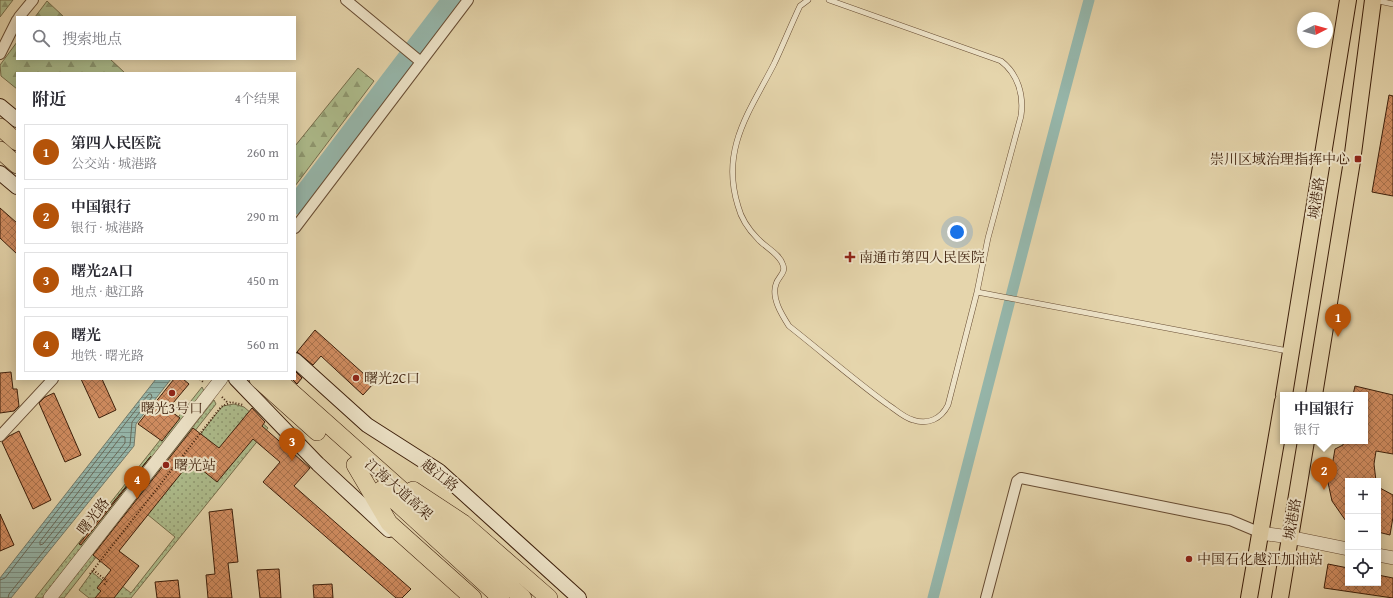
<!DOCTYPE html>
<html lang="zh">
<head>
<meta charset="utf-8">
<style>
	:root { --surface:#fff; --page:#f7f7f7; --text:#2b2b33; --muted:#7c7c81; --line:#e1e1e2; --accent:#b45309 }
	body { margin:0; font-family:"Gentium Book Plus","Noto Serif SC",serif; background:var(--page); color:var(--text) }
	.controls { position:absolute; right:12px; bottom:12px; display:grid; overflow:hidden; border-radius:0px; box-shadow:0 2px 10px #0003 }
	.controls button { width:36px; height:36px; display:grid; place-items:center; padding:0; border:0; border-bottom:1px solid var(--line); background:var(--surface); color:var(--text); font:20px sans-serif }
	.compass { position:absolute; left:1297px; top:12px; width:36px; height:36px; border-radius:50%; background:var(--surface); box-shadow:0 2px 10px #0003; rotate:84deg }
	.you { position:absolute; left:957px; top:232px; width:14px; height:14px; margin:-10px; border:3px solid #fff; border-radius:50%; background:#1a73e8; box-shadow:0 0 0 6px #1a73e833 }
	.badge { display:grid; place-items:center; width:26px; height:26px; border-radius:50%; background:var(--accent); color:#fff; font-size:13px; font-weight:700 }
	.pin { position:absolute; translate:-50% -33px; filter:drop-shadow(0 1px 2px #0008) }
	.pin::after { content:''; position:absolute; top:21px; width:14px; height:12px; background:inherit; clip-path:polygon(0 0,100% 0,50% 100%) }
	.popup { position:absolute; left:1280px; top:392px; width:88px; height:52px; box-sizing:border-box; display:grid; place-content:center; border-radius:0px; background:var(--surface); filter:drop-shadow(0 1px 3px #0005); font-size:13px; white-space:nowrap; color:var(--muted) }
	.popup b { font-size:15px; color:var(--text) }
	.popup::after { content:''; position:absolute; left:50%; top:100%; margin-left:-8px; border:8px solid transparent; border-top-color:var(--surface) }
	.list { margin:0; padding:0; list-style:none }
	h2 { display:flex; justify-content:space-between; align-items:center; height:52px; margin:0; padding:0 16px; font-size:17px }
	h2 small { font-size:13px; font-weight:400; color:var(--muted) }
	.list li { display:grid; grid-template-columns:26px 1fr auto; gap:12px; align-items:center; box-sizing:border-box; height:56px; margin:0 8px 8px; padding:0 8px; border:1px solid var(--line); border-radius:0px }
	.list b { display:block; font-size:15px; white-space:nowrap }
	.list p { margin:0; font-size:13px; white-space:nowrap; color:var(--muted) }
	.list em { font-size:13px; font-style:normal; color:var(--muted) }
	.icon { flex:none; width:22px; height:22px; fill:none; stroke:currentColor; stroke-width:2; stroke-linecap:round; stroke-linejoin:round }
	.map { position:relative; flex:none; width:1393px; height:598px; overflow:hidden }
	.search { position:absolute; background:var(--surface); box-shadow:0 2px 10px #0003; left:16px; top:16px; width:280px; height:44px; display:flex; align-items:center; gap:10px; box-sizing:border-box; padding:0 14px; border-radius:0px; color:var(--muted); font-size:15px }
	.panel { position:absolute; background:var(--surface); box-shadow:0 2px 10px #0003; left:16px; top:72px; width:280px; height:308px; border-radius:0px }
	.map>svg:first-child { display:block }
</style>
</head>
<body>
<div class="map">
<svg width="1393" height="598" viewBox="0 0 1393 598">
	<defs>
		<pattern id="grass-dots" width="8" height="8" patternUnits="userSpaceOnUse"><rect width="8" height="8" fill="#aebe8e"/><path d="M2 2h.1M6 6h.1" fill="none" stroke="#8f9a72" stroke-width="1.8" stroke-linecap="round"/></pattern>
		<pattern id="forest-firs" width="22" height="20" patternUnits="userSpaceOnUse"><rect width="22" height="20" fill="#aebe8e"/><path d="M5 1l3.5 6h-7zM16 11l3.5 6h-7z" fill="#8f9a72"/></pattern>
		<pattern id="water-rules" width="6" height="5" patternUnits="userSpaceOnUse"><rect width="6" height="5" fill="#96b8ad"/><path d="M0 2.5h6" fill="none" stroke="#7c958b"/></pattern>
		<pattern id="building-cross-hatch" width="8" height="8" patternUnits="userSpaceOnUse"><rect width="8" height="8" fill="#d18d61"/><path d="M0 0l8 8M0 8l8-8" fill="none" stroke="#ab734e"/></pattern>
	</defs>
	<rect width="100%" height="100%" fill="#e5d5ac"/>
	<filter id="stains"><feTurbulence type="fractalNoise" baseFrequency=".005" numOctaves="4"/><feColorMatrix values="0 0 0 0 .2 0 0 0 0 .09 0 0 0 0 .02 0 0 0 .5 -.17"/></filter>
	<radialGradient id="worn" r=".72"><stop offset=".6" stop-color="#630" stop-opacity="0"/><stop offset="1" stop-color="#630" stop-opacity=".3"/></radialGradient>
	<path fill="url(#grass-dots)" stroke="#766e4c" d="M202,387L204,391L42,598H35Z
		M214,400L216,404L64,598H57Z
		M234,404L244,407L268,428L131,598H89L79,590L92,572L108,585L113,579L131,593L175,537L142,510L216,414L223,406Z"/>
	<path fill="url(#forest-firs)" stroke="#766e4c" d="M0,0H13L0,17Z
		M47,1L64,17H35Z
		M17,42V59H110L125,73H17V89L1,76L0,65Z
		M358,68L374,81L295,186V146Z"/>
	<path fill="url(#water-rules)" stroke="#727b6c" d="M156,379H171L136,424L134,446L11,598H0V578Z"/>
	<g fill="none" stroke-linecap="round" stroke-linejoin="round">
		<path stroke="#6a6c5c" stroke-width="1" d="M122,436L125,437V443L43,544L40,545V542Z
			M0,580L5,578L142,402L149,394H151L152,397L132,422L130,445L9,594L8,598"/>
		<path stroke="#96b8ad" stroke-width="11" d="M933,598C985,399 1035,199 1089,0"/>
		<path stroke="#96b8ad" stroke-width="19" d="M295,205L451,0"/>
	</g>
	<path fill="url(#building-cross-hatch)" stroke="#3d1f0b" d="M1389,95L1393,96V196L1372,192Z
		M0,208L17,223V254L0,238Z
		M315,330L374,383L363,395L321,356L313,365L297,352Z
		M295,371L302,378L297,384L292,379H295Z
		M11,372L13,389H17L19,406L14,411L0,413V373Z
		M81,379H102L116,410L99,418Z
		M174,379H183L189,384L168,409L180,418L162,441L138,424Z
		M1355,386L1393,395V454L1376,451L1374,464L1376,481H1348V524L1332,501L1327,478H1330L1335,449L1343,445L1344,441H1365V395H1353Z
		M54,393L81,455L65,462L39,403L45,397Z
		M252,408L265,422L262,426L310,468L294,486L411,589L402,598H396L263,482L280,462L253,439L217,482L191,461L119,551L139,566L114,598H95L101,591L97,588L111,570L93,555L193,428L219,448Z
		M19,431L51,500L33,509L2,442L9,436Z
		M151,456L81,545L79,544Z
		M1378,487L1393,495V517L1390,535L1378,532Z
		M232,509L238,562L228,563L232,598H208L206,575L215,574L209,512Z
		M0,514L14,545L0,551Z
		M1328,564L1348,568V583H1378V575L1393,578V598L1324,588Z
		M279,569L281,598H260L257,570Z
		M178,580L180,598H157L155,582Z
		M332,584L333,598H314L313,585Z"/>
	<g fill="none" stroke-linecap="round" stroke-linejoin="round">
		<g stroke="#674c33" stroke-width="6">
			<path id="service" d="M808,0L800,6C791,25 783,45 774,64C750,111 720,149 738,206C741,218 749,230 758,239C765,247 780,254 783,265C786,273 778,277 776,284C771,298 782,315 789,326C822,352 854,380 887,404C895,409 904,418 913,420C928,425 941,419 948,405L977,292L988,238L1021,116C1024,95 1018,74 1001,61L829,0
				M1374,0L1393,4
				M977,292L1288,351"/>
		</g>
		<g stroke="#674c33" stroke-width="12">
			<path id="minor" d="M346,0L421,62
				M19,17L33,0
				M0,54L17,20
				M295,228L468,0
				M0,436L53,379
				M986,598L1017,481L1021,478L1230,520L1261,533"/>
		</g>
		<g stroke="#674c33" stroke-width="14">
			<path id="tertiary" d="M1261,533L1289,537L1348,549
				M1378,555L1393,558
				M50,598L221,379"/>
		</g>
		<g stroke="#3d1f0b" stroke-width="16">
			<path id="secondary" d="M0,106L17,120
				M0,173L17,187
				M295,360L367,425L439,471L579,598
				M236,379L318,464L389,530"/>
		</g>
		<g stroke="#3d1f0b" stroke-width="18">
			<path id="primary" d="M1284,395L1348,0
				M1314,395L1352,161L1373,0
				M1249,598L1283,401
				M1280,598L1306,441"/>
		</g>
		<g stroke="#3d1f0b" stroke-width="18">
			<path id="trunk" d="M0,127L17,142
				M0,150L17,165
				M258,379L317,432
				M277,379L523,598
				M355,465L389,523L473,598
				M382,489L501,598
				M413,490L463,523L549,598"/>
		</g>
		<path stroke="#3d1f0b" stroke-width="2" stroke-dasharray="1 2" stroke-linecap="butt" d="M200,379L204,383
			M222,397L228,403
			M93,570L107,581L104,585
			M90,574L221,407L231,402L243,405"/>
		<use href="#service" stroke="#eee4c9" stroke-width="5"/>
		<use href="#minor" stroke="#eee4c9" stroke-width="10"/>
		<use href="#tertiary" stroke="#eee4c9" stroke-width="13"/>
		<use href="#secondary" stroke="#eee4c9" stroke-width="14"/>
		<use href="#primary" stroke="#e5d5ac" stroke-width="16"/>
		<use href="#trunk" stroke="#e5d5ac" stroke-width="17"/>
	</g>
	<g fill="#8f2418" stroke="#eee4c9" stroke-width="1.5">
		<rect x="1354" y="155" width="8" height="8" rx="2"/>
		<path d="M848 251h4v4h4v4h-4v4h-4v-4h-4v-4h4z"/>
		<circle cx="356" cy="378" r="4"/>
		<circle cx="172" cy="393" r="4"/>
		<circle cx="166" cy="465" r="4"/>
		<circle cx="1189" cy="559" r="4"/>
	</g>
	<g text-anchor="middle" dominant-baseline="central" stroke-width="4" stroke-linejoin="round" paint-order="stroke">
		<g font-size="14" fill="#3d1f0b" stroke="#eee4c9" text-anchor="start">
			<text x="1350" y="159" text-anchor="end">崇川区域治理指挥中心</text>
			<text x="859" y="257">南通市第四人民医院</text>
			<text x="364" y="378">曙光2C口</text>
			<text x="172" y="408" text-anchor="middle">曙光3号口</text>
			<text x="174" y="465">曙光站</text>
			<text x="1197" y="559">中国石化越江加油站</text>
		</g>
		<g font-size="14" fill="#3d1f0b" stroke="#eee4c9">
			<text transform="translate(1316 198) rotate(-81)">城港路</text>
			<text transform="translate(440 475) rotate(38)">越江路</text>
			<text transform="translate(399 489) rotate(41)">江海大道高架</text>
			<text transform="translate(93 516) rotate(-52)">曙光路</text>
			<text transform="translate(1292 519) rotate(-80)">城港路</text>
		</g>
	</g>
	<rect width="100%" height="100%" filter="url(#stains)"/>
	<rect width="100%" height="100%" fill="url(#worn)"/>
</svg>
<div class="controls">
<button>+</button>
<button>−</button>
<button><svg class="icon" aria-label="locate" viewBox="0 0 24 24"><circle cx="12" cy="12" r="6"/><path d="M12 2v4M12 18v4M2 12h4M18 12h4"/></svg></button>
</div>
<svg class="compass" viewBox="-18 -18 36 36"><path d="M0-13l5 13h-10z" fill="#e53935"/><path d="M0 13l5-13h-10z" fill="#7c7c81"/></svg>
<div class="you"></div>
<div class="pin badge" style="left:1338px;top:337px">1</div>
<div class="pin badge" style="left:1324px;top:490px">2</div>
<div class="popup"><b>中国银行</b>银行</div>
<div class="pin badge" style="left:292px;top:461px">3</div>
<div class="pin badge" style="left:137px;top:499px">4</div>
<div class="search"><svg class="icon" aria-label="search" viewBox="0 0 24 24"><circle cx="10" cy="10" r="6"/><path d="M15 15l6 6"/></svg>搜索地点</div>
<section class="panel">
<h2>附近<small>4个结果</small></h2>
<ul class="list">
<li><span class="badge">1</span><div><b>第四人民医院</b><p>公交站 · 城港路</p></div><em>260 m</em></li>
<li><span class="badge">2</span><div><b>中国银行</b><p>银行 · 城港路</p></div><em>290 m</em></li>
<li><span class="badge">3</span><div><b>曙光2A口</b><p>地点 · 越江路</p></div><em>450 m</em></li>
<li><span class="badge">4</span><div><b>曙光</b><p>地铁 · 曙光路</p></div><em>560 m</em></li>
</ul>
</section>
</div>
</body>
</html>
